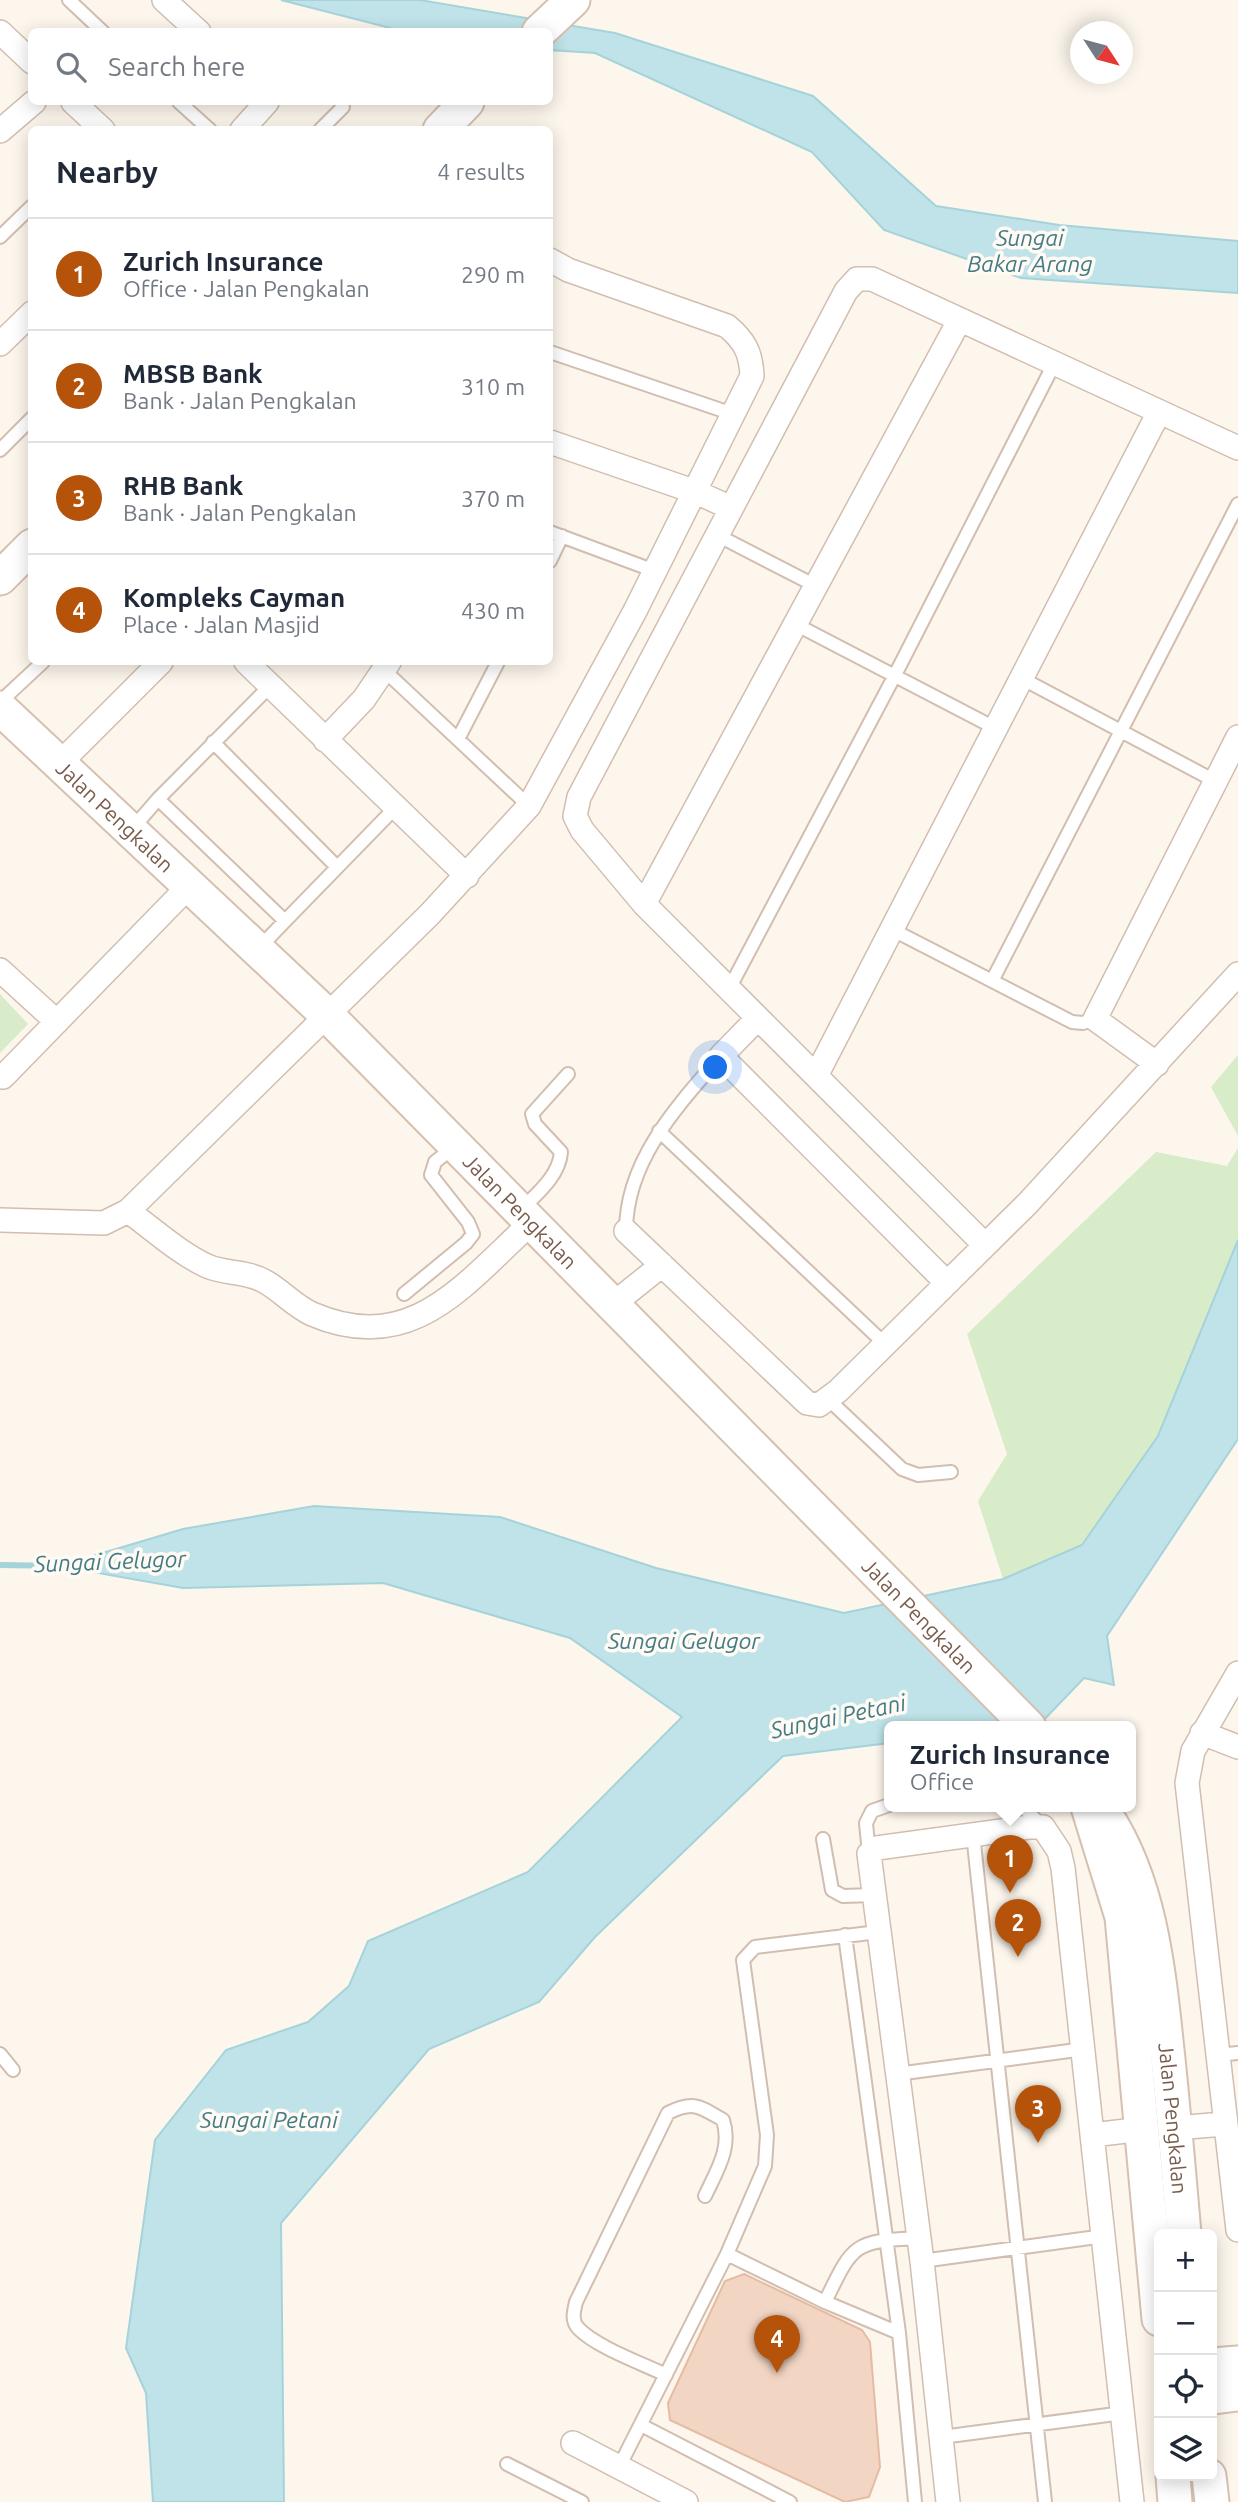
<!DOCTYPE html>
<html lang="en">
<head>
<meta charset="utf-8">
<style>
	:root { --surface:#fff; --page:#f2f2f3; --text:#1f2937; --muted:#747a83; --line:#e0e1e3; --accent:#b45309 }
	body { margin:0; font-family:Ubuntu,sans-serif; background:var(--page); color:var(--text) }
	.controls { position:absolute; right:21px; bottom:21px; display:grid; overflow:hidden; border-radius:10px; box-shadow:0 4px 18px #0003 }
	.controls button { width:63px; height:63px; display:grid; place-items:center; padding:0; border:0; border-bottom:2px solid var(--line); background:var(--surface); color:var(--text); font:35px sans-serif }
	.compass { position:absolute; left:1070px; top:21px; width:63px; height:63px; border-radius:50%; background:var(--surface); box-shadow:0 4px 18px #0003; rotate:126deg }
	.you { position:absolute; left:716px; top:1068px; width:24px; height:24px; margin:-18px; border:5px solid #fff; border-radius:50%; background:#1a73e8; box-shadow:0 0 0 10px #1a73e833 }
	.badge { display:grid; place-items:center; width:46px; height:46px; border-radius:50%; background:var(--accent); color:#fff; font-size:23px; font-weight:700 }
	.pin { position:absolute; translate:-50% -58px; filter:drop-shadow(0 2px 4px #0008) }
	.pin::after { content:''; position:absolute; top:37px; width:24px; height:21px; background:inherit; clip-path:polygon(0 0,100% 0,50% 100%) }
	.popup { position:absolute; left:884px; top:1721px; width:252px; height:91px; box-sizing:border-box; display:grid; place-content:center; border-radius:10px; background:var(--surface); filter:drop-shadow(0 2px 5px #0005); font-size:23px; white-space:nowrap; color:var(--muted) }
	.popup b { font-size:26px; color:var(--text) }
	.popup::after { content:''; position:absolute; left:50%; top:100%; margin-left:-14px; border:14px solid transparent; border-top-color:var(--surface) }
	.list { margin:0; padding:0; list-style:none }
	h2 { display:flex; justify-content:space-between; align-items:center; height:91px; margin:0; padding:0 28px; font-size:30px }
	h2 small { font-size:23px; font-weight:400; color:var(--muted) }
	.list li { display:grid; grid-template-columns:46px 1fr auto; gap:21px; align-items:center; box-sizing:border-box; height:112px; padding:0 28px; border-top:2px solid var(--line) }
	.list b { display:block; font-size:26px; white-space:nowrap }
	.list p { margin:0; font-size:23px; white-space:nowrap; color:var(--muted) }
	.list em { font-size:23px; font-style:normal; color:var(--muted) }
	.icon { flex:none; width:38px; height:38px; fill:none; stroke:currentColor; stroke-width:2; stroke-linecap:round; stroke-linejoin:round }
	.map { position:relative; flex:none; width:1238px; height:2502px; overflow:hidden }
	.search { position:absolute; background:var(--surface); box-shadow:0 4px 18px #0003; left:28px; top:28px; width:525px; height:77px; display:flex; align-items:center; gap:18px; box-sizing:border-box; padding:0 24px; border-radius:10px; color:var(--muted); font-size:26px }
	.panel { position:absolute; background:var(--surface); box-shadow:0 4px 18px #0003; left:28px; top:126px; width:525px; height:539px; border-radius:10px }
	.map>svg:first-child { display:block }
</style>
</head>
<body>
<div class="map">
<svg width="1238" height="2502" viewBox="0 0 1238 2502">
	<rect width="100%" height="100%" fill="#fdf6ec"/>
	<path fill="#d8ecc9" d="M0,994L28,1024L0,1053Z
		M1238,1055V1136L1211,1087Z
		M1238,1148V1240L1158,1436L1082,1545L1003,1579L978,1501L1007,1454L967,1334L1156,1152L1227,1166Z"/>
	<path fill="#bfe3e8" stroke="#a5d3da" stroke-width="2" d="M281,0H420L615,33L813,96L936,206L1059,225L1238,241V293L1021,278L884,230L812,152L595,53L550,50V32L402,31Z
		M1238,1240V1439L1107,1636L1114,1685L1084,1678L1039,1725L889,1727V1743L783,1756L595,1937L539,2002L429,2049L281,2223L284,2502H153L146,2393L126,2348L155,2140L226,2050L308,2022L349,1986L368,1941L528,1872L682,1717L570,1638L383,1583L183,1588L59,1566L183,1529L314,1506L500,1517L656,1568L844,1613L1003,1579L1082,1545L1158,1436Z"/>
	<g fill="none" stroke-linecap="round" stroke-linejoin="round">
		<path stroke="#a5d3da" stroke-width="6" d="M0,1565L65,1566"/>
	</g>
	<path fill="#f3d5c3" stroke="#e6bba3" stroke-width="2" d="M744,2274L862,2330L870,2342L880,2467L869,2497L845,2502L670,2420L668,2403L725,2281Z"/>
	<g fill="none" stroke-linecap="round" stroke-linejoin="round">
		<g stroke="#d1beb0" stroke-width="16">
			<path id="service" d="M69,0L103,32
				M179,102L210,130
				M320,130L343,107
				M0,237L32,206
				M550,352L733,414
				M0,450L32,418
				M550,532L655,571
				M717,535L816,586
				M550,561L562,536
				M795,624L995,728
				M385,671L529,806
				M1021,678L1215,781
				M0,702L43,662
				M458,739L498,662
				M213,742L337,867
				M158,799L270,686
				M132,829L158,799L285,921L258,949
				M285,921L396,807
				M891,929L1072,1022L1083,1023L1095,1019
				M992,981L1238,504
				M729,989L895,675L1054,364
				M659,1131L885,1344
				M520,1211C536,1194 559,1177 561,1152L535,1124L532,1114L568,1074
				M626,1231C626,1161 677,1106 721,1056
				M404,1294L466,1243L473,1234L468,1222L431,1175L435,1162L455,1146
				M828,1399L902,1469L918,1475L951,1472
				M1023,1807L1042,1826
				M973,1834L1045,2502
				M823,1839L832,1890L843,1896L873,1895
				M869,1854L866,1823L872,1811L889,1805
				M845,1935L899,2333L915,2502
				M0,2054L13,2070
				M1217,2055L1238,2053
				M897,2074L1084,2049
				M727,2254L825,2302L899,2333
				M922,2261L1104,2236
				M825,2302C853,2244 853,2241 919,2238
				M666,2375C641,2363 596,2347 578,2328C571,2320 574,2311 576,2302L668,2113C694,2100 700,2107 723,2120C732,2148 717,2170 705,2196
				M641,2425L790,2502
				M942,2437L1123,2413
				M507,2464L582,2502
				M619,2467L727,2254L765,2166L767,2135L743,1960L755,1947L878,1932"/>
		</g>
		<g stroke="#d1beb0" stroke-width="26">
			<path id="minor" d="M164,0L199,32
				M0,32L32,62
				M73,102L103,130
				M242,130L267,102
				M0,131L34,102
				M0,344L32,313
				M550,442L696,492L731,508
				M246,662L467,876
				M325,740L364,699L389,662
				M60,763L161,662
				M644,904L959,321
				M0,970L56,1021
				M758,1018L721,1056L947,1283
				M1157,1064L1095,1019L1238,737
				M816,1076L1159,412
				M3,1077L190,885
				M128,1211C153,1229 179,1253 207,1266C225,1274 246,1271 264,1281C281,1290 294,1306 312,1314C412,1357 464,1284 531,1223
				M0,1220L104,1223L128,1211L430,914L529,806L635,611L752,376C751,353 745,341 727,326L568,270L550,260
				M626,1231L807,1403L819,1405L838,1391L1028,1203L1238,974
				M985,1245L644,904L582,830L575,816L579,797L846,291L857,279H872L1238,448
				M612,1305L662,1265
				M1238,1673L1193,1751L1187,1783L1238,2230
				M1202,1733L1238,1747
				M1175,2128L1224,2124
				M1092,2135L1143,2129
				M573,2443L686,2502
				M948,2502L922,2261L869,1854L877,1848L1029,1827H1043L1059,1851L1063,1868L1132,2502"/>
		</g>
		<g stroke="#d6c0b0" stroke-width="37">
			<g id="secondary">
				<path d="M539,32L573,0"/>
				<path d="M440,130L467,102"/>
				<path d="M0,578L32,546"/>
				<path id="s1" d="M0,708L327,1015L1029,1727"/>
				<path d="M1088,1807L1122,1917L1159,2319"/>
				<path id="s2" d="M1105,1814C1152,1885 1159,1976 1168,2059C1174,2117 1179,2176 1184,2234"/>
				<path d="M1212,2365L1238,2363"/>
				<path d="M1212,2397L1238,2394"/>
				<path d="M1173,2476L1175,2502"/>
				<path d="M1209,2476L1212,2502"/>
			</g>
		</g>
		<use href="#service" stroke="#fff" stroke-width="12"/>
		<use href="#minor" stroke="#fff" stroke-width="23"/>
		<use href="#secondary" stroke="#fff" stroke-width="33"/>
	</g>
	<g text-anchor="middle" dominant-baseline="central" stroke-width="7" stroke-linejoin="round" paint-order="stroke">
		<g font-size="21" fill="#7a5c4d" stroke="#fffaf3">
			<text stroke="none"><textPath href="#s1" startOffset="158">Jalan Pengkalan</textPath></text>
			<text stroke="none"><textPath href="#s1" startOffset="724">Jalan Pengkalan</textPath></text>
			<text stroke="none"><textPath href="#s1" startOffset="1292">Jalan Pengkalan</textPath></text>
			<text stroke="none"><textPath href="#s2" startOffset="315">Jalan Pengkalan</textPath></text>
		</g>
		<g font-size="23" font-style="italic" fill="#437c86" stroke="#fffaf3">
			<text x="1030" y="237">Sungai<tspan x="1030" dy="26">Bakar Arang</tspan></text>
			<text transform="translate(110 1561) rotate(-2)">Sungai Gelugor</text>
			<text x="684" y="1640">Sungai Gelugor</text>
			<text transform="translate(838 1716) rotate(-12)">Sungai Petani</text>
			<text x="269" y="2119">Sungai Petani</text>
		</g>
	</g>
</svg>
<div class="controls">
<button>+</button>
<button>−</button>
<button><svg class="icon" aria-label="locate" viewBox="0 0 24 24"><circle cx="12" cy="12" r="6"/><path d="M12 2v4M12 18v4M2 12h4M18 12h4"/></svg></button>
<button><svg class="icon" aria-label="layers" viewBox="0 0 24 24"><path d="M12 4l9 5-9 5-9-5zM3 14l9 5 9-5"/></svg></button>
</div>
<svg class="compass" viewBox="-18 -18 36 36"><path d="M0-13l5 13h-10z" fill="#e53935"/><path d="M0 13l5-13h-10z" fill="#747a83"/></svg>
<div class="you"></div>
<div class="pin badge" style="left:1010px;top:1893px">1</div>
<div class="popup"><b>Zurich Insurance</b>Office</div>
<div class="pin badge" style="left:1018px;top:1957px">2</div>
<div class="pin badge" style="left:1038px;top:2143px">3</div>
<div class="pin badge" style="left:777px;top:2373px">4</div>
<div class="search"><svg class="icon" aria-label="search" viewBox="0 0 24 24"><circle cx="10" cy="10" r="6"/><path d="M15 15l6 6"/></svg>Search here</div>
<section class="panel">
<h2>Nearby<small>4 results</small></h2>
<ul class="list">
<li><span class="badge">1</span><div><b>Zurich Insurance</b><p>Office · Jalan Pengkalan</p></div><em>290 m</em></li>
<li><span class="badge">2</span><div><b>MBSB Bank</b><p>Bank · Jalan Pengkalan</p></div><em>310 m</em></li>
<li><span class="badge">3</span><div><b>RHB Bank</b><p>Bank · Jalan Pengkalan</p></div><em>370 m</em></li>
<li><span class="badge">4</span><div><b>Kompleks Cayman</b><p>Place · Jalan Masjid</p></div><em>430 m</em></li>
</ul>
</section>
</div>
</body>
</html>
